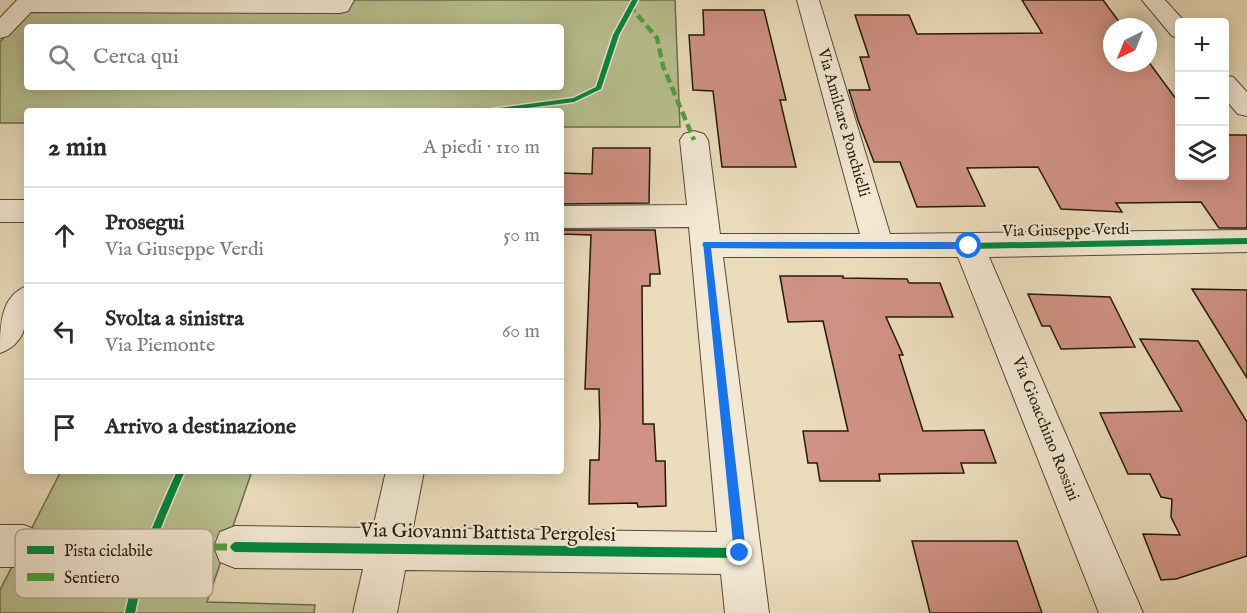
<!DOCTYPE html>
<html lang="it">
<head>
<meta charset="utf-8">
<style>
	:root { --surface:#fff; --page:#f7f7f7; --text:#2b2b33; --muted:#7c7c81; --line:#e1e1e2 }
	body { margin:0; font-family:"IM FELL English",serif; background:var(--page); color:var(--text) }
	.controls { position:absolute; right:18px; top:18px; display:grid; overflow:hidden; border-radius:6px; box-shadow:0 3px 15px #0003 }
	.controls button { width:54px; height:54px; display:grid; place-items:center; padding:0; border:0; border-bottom:2px solid var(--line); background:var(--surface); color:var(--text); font:30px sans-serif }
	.compass { position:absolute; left:1103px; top:18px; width:54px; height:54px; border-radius:50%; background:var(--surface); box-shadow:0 3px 15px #0003; rotate:223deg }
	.stop { position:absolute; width:18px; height:18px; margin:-14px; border:4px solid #1a73e8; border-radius:50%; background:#fff }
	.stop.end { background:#1a73e8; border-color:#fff; box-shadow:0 2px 6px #0008 }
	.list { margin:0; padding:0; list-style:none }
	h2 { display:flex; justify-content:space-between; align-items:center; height:78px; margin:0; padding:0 24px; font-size:26px }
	h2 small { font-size:20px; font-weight:400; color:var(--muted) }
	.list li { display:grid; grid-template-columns:39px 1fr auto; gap:18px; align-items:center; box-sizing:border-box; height:96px; padding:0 24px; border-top:2px solid var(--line) }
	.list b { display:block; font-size:22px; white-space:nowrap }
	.list p { margin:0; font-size:20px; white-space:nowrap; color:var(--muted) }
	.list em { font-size:20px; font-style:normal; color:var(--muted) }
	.icon { flex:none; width:33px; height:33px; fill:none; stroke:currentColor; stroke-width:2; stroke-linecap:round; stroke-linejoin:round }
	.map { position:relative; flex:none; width:1247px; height:613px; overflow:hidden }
	.search { position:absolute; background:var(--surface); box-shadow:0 3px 15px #0003; left:24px; top:24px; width:540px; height:66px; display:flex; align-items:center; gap:15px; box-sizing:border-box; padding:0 21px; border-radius:6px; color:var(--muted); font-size:22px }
	.panel { position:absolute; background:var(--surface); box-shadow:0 3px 15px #0003; left:24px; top:108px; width:540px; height:366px; border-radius:6px }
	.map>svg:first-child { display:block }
</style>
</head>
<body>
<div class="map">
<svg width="1247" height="613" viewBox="0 0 1247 613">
	<rect width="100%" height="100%" fill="#ebdcbb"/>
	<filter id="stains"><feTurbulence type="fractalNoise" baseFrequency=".00333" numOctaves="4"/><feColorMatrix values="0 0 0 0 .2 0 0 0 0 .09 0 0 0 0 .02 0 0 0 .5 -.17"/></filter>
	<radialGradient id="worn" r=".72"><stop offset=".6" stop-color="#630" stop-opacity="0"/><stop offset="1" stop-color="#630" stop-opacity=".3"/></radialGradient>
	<path fill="#b8c08f" stroke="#6e6d4e" stroke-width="1.5" fill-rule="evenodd" d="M353,0H675L680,127H561V111H27V123H0V42L30,8ZM27,27H561V87H27Z
		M61,471H252L207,602L315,605L314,613H0V590Z"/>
	<path fill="#d09284" stroke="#241a0c" stroke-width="1.5" d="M1022,0H1103L1123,27H1112V63H1148V61L1179,103V176H1224V135H1247V228H1219L1201,202L1116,203L1122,212L1061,209L1038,167L967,168L985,206L917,207L900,162H874L858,120L849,90H870L860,57H869L855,15H909L917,34L1042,33Z
		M703,10H764L786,100H780L796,167H722L713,91L693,90L689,35H704Z
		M593,148H650L649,203L561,204V173L592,174Z
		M561,230H655L660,274H650V286H642L643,424H654L656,461H665L666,506L638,507L637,503L589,504L590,460H599L600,425L599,389H585L591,235L561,234Z
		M780,276H843V278L907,279L909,283H940L953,317H886L903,355H899L923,431L984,430L996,463H961L964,473L879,474L880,481H820L817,463H808L803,431H848L823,321L788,322Z
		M1192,289L1247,290V378Z
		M1028,294L1110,297L1135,347L1061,349L1050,326H1042Z
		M1140,339L1198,341L1247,422V556L1176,579L1161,580L1143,534L1180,535L1171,517L1172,499L1161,497L1150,474H1128L1100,413L1182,411Z
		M912,541H1017L1042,613H930Z"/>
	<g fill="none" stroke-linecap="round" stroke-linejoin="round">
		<g stroke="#564a38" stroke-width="2">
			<path id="minor" d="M17,0H354L348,11L340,13L31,12L8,36L0,38V18Z
				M797,0H819L890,234L1247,230V252L989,257L1143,613H1099L958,257H723L769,613H725L721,574L405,570L397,613H353L363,569L235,568L220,562L214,547L220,532L235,526L373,528L386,471H424L413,528L717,532L689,227L561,228V206L687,205L680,140L684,134L694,131L704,134L708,140L720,234H860Z
				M1142,0H1165L1185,22H1180V38L1172,36Z
				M1224,75L1233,77L1247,92V116L1238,114L1224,98Z
				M0,200H27V222H0Z
				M27,286C27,313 31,342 0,353C0,326 0,296 27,286Z
				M0,525H24L39,531L45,546L39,561L24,567H0Z"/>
		</g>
		<use href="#minor" fill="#f2e8d3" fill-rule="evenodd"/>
		<path stroke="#50a13e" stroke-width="4.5" stroke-dasharray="9 4.5" stroke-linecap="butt" d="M629,5L657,38L663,66L694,140"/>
		<path stroke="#50a13e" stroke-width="7" stroke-dasharray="14 7" stroke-linecap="butt" d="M24,546L235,547"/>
		<g stroke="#f2e8d3" stroke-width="3">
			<path id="cycleway" d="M632,0H638L619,35L601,89L574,102L505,111H488L491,109L573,98L596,87L613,35Z
				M1247,238V244L969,249L706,248L702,245L706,242L969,243Z
				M177,471H185C165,517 145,563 135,613H125C136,563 156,517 177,471Z
				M235,542L740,548L743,550L745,553L743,556L740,558L235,552L232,550L230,547L232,544Z"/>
		</g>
		<use href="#cycleway" fill="#00873e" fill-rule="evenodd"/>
	</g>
	<path fill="#1a73e8" d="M703,242H969L974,246L969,249L711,248L746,553L740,559L734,553Z"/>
	<g text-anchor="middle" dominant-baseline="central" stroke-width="4.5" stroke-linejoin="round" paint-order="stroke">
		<g font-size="16" fill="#241a0c" stroke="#f2e8d3">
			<text transform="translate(843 123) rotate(74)">Via Amilcare Ponchielli</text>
			<text transform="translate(1066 231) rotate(-1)">Via Giuseppe Verdi</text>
			<text transform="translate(1045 429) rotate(68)">Via Gioacchino Rossini</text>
		</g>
		<g font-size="20" fill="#241a0c" stroke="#f2e8d3">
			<text transform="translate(488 533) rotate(1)">Via Giovanni Battista Pergolesi</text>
		</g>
	</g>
	<rect x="15" y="529" width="198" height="69" rx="9" fill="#f2e8d3" stroke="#b4aa97" stroke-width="1.5"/>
	<rect x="27" y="546" width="27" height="8" fill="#00873e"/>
	<rect x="27" y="573" width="27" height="8" fill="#50a13e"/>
	<g font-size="16" fill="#241a0c">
		<text x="64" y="556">Pista ciclabile</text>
		<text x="64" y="583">Sentiero</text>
	</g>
	<rect width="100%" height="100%" filter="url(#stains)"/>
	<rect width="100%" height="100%" fill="url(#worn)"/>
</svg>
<div class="controls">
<button>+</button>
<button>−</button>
<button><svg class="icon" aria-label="layers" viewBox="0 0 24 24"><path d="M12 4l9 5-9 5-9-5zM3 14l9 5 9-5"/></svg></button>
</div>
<svg class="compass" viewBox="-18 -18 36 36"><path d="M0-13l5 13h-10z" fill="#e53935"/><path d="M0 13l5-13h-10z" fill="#7c7c81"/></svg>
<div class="stop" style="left:969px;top:246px"></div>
<div class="stop end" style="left:740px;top:553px"></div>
<div class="search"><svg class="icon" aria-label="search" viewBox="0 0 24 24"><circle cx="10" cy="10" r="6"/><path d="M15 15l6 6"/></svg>Cerca qui</div>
<section class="panel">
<h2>2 min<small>A piedi · 110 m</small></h2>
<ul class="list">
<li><svg class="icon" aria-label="ahead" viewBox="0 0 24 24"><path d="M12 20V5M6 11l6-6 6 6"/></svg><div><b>Prosegui</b><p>Via Giuseppe Verdi</p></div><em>50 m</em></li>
<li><svg class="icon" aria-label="left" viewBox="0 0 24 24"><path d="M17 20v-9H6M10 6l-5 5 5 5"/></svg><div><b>Svolta a sinistra</b><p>Via Piemonte</p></div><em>60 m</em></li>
<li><svg class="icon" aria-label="arrive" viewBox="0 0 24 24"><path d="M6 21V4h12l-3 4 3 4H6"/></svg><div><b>Arrivo a destinazione</b></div></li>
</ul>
</section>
</div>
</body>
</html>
